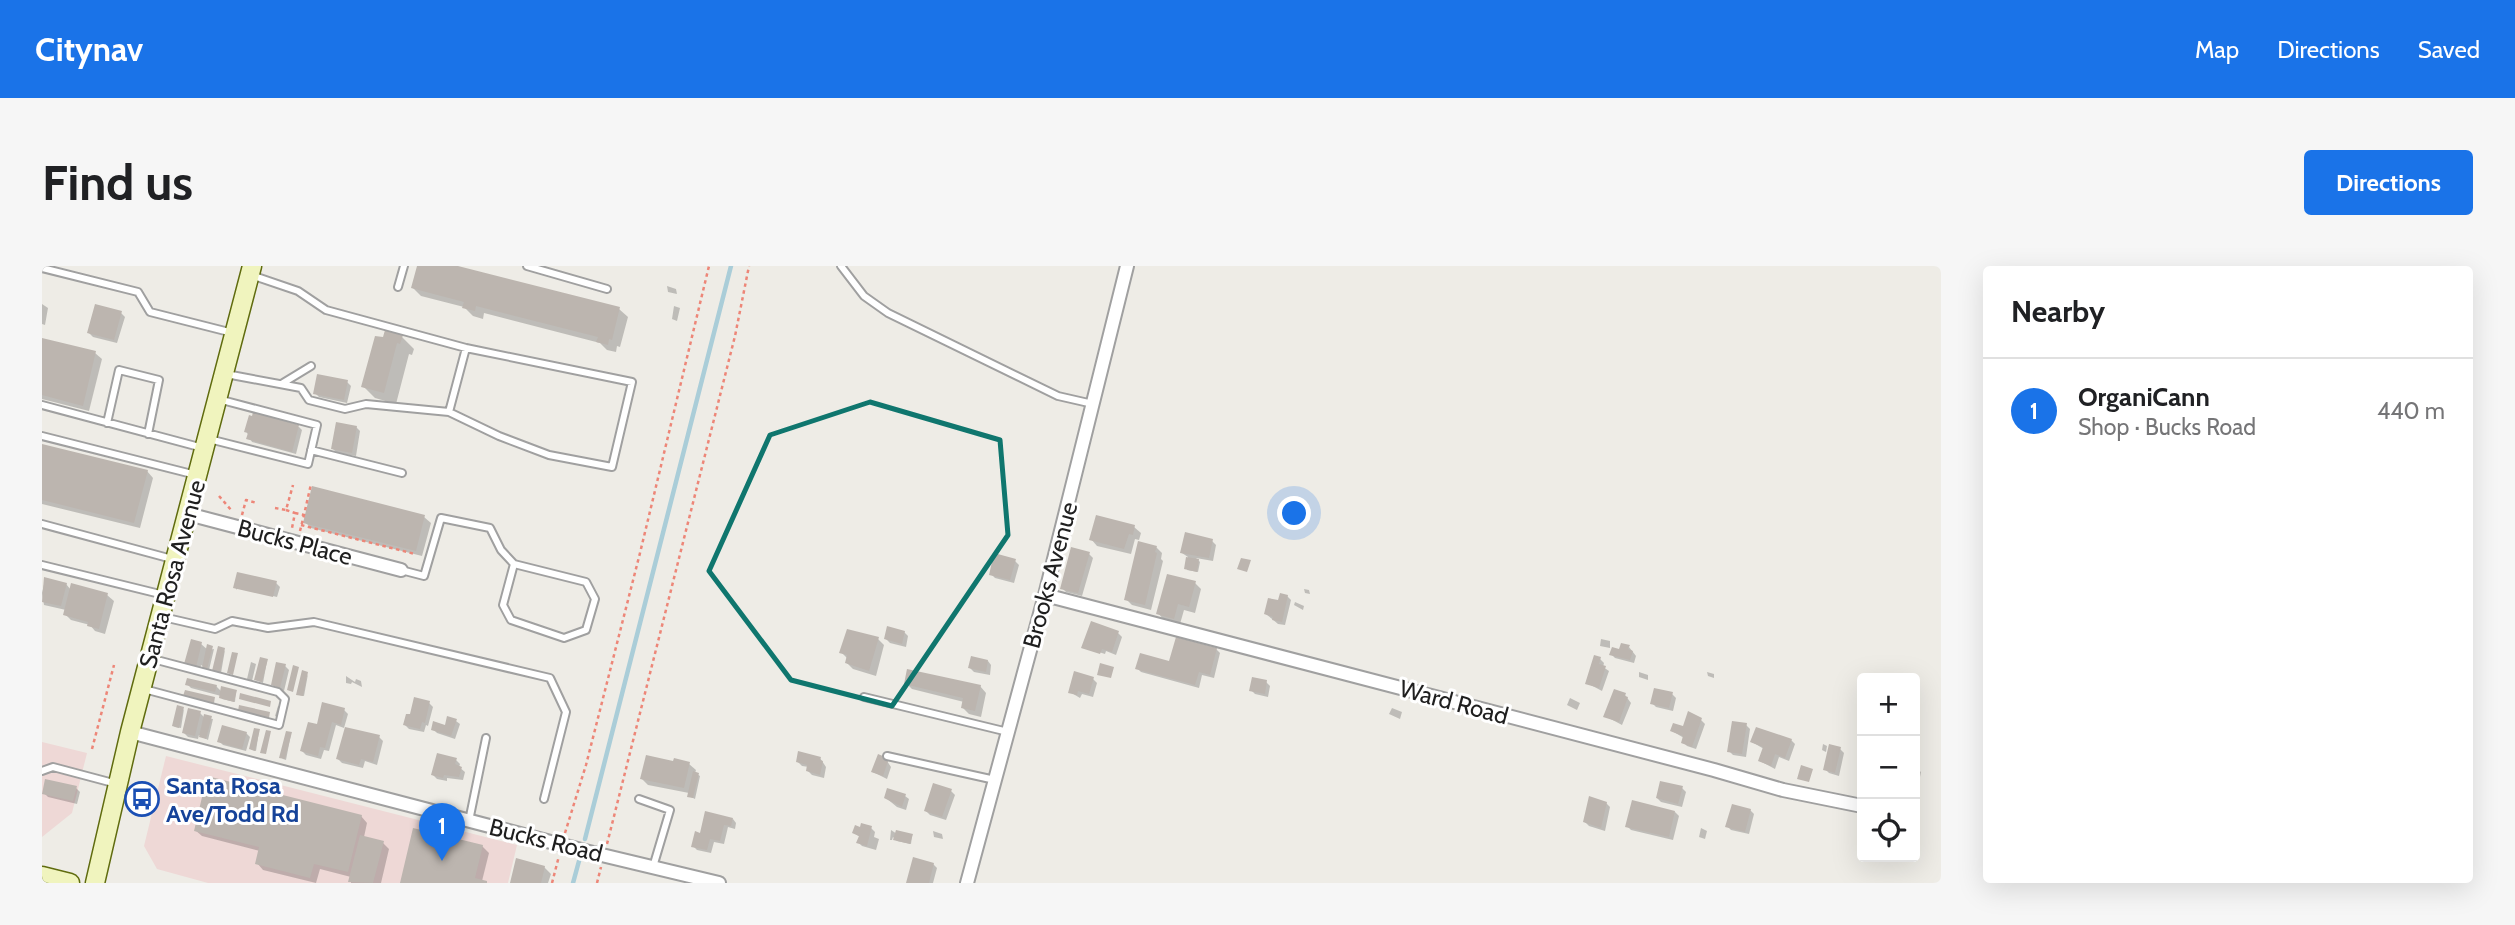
<!DOCTYPE html>
<html lang="en">
<head>
<meta charset="utf-8">
<style>
	:root { --surface:#fff; --page:#f6f6f6; --text:#202124; --muted:#757577; --line:#e0e0e0; --accent:#1a73e8 }
	body { margin:0; font-family:Cabin,sans-serif; background:var(--page); color:var(--text) }
	.controls { position:absolute; right:21px; bottom:21px; display:grid; overflow:hidden; border-radius:7px; box-shadow:0 7px 28px #0002 }
	.controls button { width:63px; height:63px; display:grid; place-items:center; padding:0; border:0; border-bottom:2px solid var(--line); background:var(--surface); color:var(--text); font:35px sans-serif }
	.you { position:absolute; left:1253px; top:248px; width:24px; height:24px; margin:-18px; border:5px solid #fff; border-radius:50%; background:#1a73e8; box-shadow:0 0 0 10px #1a73e833 }
	.badge { display:grid; place-items:center; width:46px; height:46px; border-radius:50%; background:var(--accent); color:#fff; font-size:23px; font-weight:700 }
	.pin { position:absolute; translate:-50% -58px; filter:drop-shadow(0 2px 4px #0008) }
	.pin::after { content:''; position:absolute; top:37px; width:24px; height:21px; background:inherit; clip-path:polygon(0 0,100% 0,50% 100%) }
	.list { margin:0; padding:0; list-style:none }
	h2 { display:flex; justify-content:space-between; align-items:center; height:91px; margin:0; padding:0 28px; font-size:30px }
	h2 small { font-size:23px; font-weight:400; color:var(--muted) }
	.list li { display:grid; grid-template-columns:46px 1fr auto; gap:21px; align-items:center; box-sizing:border-box; height:105px; padding:0 28px; border-top:2px solid var(--line) }
	.list b { display:block; font-size:26px; white-space:nowrap }
	.list p { margin:0; font-size:23px; white-space:nowrap; color:var(--muted) }
	.list em { font-size:23px; font-style:normal; color:var(--muted) }
	.icon { flex:none; width:38px; height:38px; fill:none; stroke:currentColor; stroke-width:2; stroke-linecap:round; stroke-linejoin:round }
	.map { position:relative; flex:none; width:1899px; height:617px; overflow:hidden; border-radius:7px }
	header { display:flex; align-items:center; gap:42px; box-sizing:border-box; height:98px; padding:0 35px; background:var(--accent); color:#fff }
	header strong { font-size:33px }
	nav { display:flex; gap:38px; margin-inline-start:auto; font-size:24px }
	.intro { display:flex; align-items:center; justify-content:space-between; box-sizing:border-box; height:168px; padding:0 42px }
	h1 { margin:0; font-size:49px }
	.button { padding:18px 32px; border-radius:7px; background:var(--accent); color:#fff; font-size:24px; font-weight:700 }
	main { display:flex; gap:42px; padding:0 42px }
	aside { flex:1; background:var(--surface); border-radius:7px; box-shadow:0 7px 28px #0002 }
	.map>svg:first-child { display:block }
</style>
</head>
<body>
<header>
<strong>Citynav</strong>
<nav><a>Map</a><a>Directions</a><a>Saved</a></nav>
</header>
<div class="intro"><h1>Find us</h1><a class="button">Directions</a></div>
<main>
<div class="map">
<svg width="1899" height="617" viewBox="0 0 1899 617">
	<rect width="100%" height="100%" fill="#eeece6"/>
	<path fill="#eed8d6" d="M0,476L45,487L30,547L0,571Z
		M124,490L475,579L466,617H166L115,603L102,580Z"/>
	<path fill="#0003" d="M377,0H409L577,43L586,51L578,81L575,80L574,86L565,84L558,77L442,47L441,53L431,50L422,41L379,30L371,22Z
		M625,20L634,23L635,28L626,26Z
		M0,38L6,42L3,59L0,58Z
		M632,40L638,42L635,55L630,53Z
		M79,47L83,51L75,77L51,71L47,67Z
		M360,71L372,83L370,89L367,88L354,138L333,132L321,120L342,74Z
		M0,74L53,87L60,93L47,145L0,133Z
		M305,116L309,120L305,137L277,131L273,127Z
		M257,161L260,164L254,188L210,176L204,165Z
		M314,161L318,165L314,190L295,187L291,183Z
		M0,181L105,205L111,212L98,262L0,238Z
		M382,251L389,257L380,290L269,262L263,256Z
		M1092,261L1099,267L1097,274L1093,273L1089,288L1055,280L1049,273Z
		M1170,275L1174,279L1171,295L1154,292L1158,296L1156,306L1145,304L1146,291L1140,287Z
		M1114,281L1120,287L1119,293L1121,295L1109,344L1090,339L1084,333Z
		M1047,288L1051,292L1040,330L1024,326L1020,322Z
		M973,295L977,299L972,317L953,312L949,308Z
		M196,308L234,317L238,321L235,331L195,321V324L193,321Z
		M3,314L24,318L29,324L65,329L72,335L63,368L53,365L48,359L29,354L23,348L24,344L2,339L0,327Z
		M1153,317L1159,323L1153,347L1142,344L1138,358L1122,354L1116,347Z
		M1262,323L1267,324L1268,328L1263,327Z
		M1245,330L1249,334L1243,359L1236,358L1224,348Z
		M1253,336L1262,340L1261,344L1252,339Z
		M862,366L866,370L864,381L848,377L844,373Z
		M1076,367L1080,371L1074,389L1064,385L1063,388L1041,381Z
		M836,373L842,379L834,410L811,403L805,397L806,393L799,386Z
		M1559,373L1568,375V382L1558,380Z
		M159,378L166,384L172,383L167,404L159,399L158,404L148,402L144,398Z
		M1587,381L1594,390L1592,397L1573,392L1569,388Z
		M1174,383L1178,387L1172,412L1160,409L1157,422L1099,406L1095,402L1129,397Z
		M183,384L179,407L174,406L172,404Z
		M1558,393L1562,397L1561,401L1567,405L1560,425L1545,417Z
		M225,395L221,417L216,415L214,414Z
		M946,395L949,399L948,409L932,406L928,402Z
		M209,396L214,398L210,415L205,413Z
		M243,400L247,404L242,425L231,419Z
		M1597,406L1606,409V414L1597,411Z
		M1665,406L1672,408V412L1666,410Z
		M266,408L262,430L257,429Z
		M1034,408L1051,413L1055,417L1051,431L1040,428L1038,432L1028,426Z
		M304,410L313,416L314,413L319,415L320,421L310,416L309,418L304,417Z
		M1224,416L1228,420L1226,431L1213,428L1209,424Z
		M864,417L938,420L944,427L939,451L927,448L921,442L922,436L870,423Z
		M145,418L174,420L180,426H194L193,436L180,433L179,430L149,422Z
		M1630,428L1634,432L1631,445L1614,441L1610,437Z
		M1583,429L1589,437L1580,459L1563,450Z
		M1528,432L1538,437L1535,444L1525,439Z
		M387,437L391,441L386,460L384,459L382,466L367,463L363,459L369,451Z
		M236,440L238,441L237,452L233,450Z
		M1350,442L1360,446L1358,453L1347,448Z
		M142,443L139,462L133,461L132,460Z
		M302,444L306,448L302,462L294,459L287,485L282,484L279,493L264,489L260,485L276,460Z
		M158,447L163,452L171,453L166,474L157,469L156,473L146,471L142,467Z
		M1659,454L1663,458L1654,483L1645,480L1641,476L1642,472L1630,465L1642,463Z
		M414,455L418,458L413,473L395,467L391,463L404,461Z
		M1704,459L1708,463L1704,491L1691,489L1687,485Z
		M217,465L214,485L210,484L209,483Z
		M204,467L208,471L204,485L181,479L177,475Z
		M249,468L244,494L241,493L239,491Z
		M337,471L341,475L335,499L323,495L321,502L300,497L296,493Z
		M1749,474L1753,478L1747,495L1737,491L1733,503L1718,495L1722,483L1710,476Z
		M1781,478L1785,480L1784,486L1780,484Z
		M1798,483L1802,487L1797,510L1787,507L1783,503Z
		M778,492L784,501L782,512L770,509L766,505L767,501L760,500L756,496Z
		M843,492L849,501L845,513L831,506Z
		M414,494L418,498L417,501L423,506L421,514L405,512V515L395,513L391,509Z
		M633,498H647L654,504L653,507L658,510L653,533L647,530V527L606,519L600,513Z
		M1873,501L1879,506L1876,521L1873,520Z
		M34,522L38,526L35,538L6,531L2,527Z
		M1640,522L1644,526L1640,541L1619,536L1615,532Z
		M909,525L913,529L904,554L888,549L884,545Z
		M863,530L867,533L864,544L855,541L844,532Z
		M1564,537L1568,541L1563,565L1547,560L1543,556Z
		M1708,544L1712,548L1707,568L1689,564L1685,560Z
		M1633,546L1637,550L1631,574L1589,564L1585,560Z
		M319,550L325,557L322,571L341,577L347,583L339,617H309V611L278,603L274,617L221,604L215,597L218,585L160,570L153,564Z
		M691,553L694,557L693,563L686,561L682,578L672,576L669,587L655,584L651,580L659,569Z
		M829,562L833,566L832,571L837,573L834,584L820,580L816,576L818,571L812,567Z
		M1659,562L1665,565L1663,573L1657,571Z
		M849,564L855,568L870,570L869,578L855,575L851,571L850,574H848Z
		M891,565L900,568L901,573L892,571Z
		M440,580L447,587L440,615L445,617H359Z
		M891,598L895,602L891,617H866Z
		M502,601L509,608L506,617H469Z"/>
	<g fill="none" stroke-linecap="round" stroke-linejoin="round">
		<path stroke="#aacdd8" stroke-width="4.5" d="M543,573L689,0
			M531,617L537,595"/>
	</g>
	<path fill="#bcb5af" d="M375,0H416L578,41L570,74L567,73L566,79L554,76L556,71L434,40L433,45L420,42L422,36L369,22Z
		M53,38L80,45L72,74L45,67Z
		M343,64L361,69L358,78L355,77L342,127L319,121L333,70L341,71Z
		M0,72L54,85L41,140L0,129Z
		M275,108L306,114L302,134L271,128Z
		M211,146L257,159L250,186L204,173L206,167L202,166L207,149L210,150Z
		M294,156L315,160L310,187L289,183Z
		M0,178L106,204L92,257L0,234Z
		M270,220L383,249L374,285L261,257Z
		M1054,249L1093,259L1091,269L1087,268L1082,283L1047,274Z
		M1143,266L1171,273L1167,292L1138,287Z
		M1096,275L1115,280L1113,286L1115,287L1103,339L1082,334Z
		M1029,281L1048,286L1036,327L1018,323Z
		M952,287L974,293L968,314L947,309Z
		M1144,291L1157,293L1155,306L1142,303Z
		M1199,292L1209,294L1205,306L1195,303Z
		M195,306L235,315L231,331L191,322Z
		M1125,308L1154,315L1147,341L1136,338L1132,353L1114,348Z
		M2,311L25,317L19,340L0,336Z
		M29,317L66,327L57,363L45,360L46,356L21,349Z
		M1238,327L1246,329L1240,356L1230,354L1231,351L1222,348L1226,332L1236,334Z
		M1049,355L1077,365L1070,386L1060,383L1058,388L1039,382Z
		M845,360L863,365L860,378L842,373Z
		M805,363L837,371L827,405L803,397L805,389L797,387Z
		M1134,371L1175,382L1168,409L1157,406L1153,419L1093,403L1098,387L1127,395Z
		M149,373L160,376L154,401L142,398Z
		M1579,377L1588,379L1586,383L1591,385L1588,394L1567,389L1570,381L1577,383Z
		M165,378L171,380L165,403L160,402Z
		M176,380L183,382L178,406L170,405Z
		M190,386L196,387L191,409L185,407Z
		M1552,389L1559,391L1557,398L1564,400L1557,422L1543,418Z
		M929,390L946,394L944,406L926,402Z
		M218,391L226,393L220,416L212,414Z
		M234,396L244,398L238,422L229,419Z
		M1058,397L1072,401L1069,412L1055,409Z
		M251,399L257,401L251,426L245,424Z
		M865,403L939,419L933,445L919,442L921,432L862,418Z
		M260,404L266,406L261,430L254,429Z
		M1032,405L1052,411L1047,428L1036,425L1035,429L1026,427Z
		M1210,411L1225,414L1223,428L1207,425Z
		M145,412L175,419L173,426L143,419Z
		M179,420L195,424L192,436L177,432Z
		M1612,422L1631,426L1627,442L1608,438Z
		M1572,423L1584,427L1583,430L1586,431L1577,456L1561,451Z
		M143,424L173,431L172,437L141,430Z
		M198,427L229,435L228,441L197,433Z
		M372,431L388,435L383,457L380,456L378,463L361,459L364,448H368Z
		M280,436L303,442L299,459L290,456L283,482L278,481L276,490L258,485L266,456L275,458Z
		M135,439L142,441L137,462L130,460Z
		M197,439L228,446L227,452L196,445Z
		M146,442L159,445L153,470L140,467Z
		M1646,445L1660,452L1650,481L1639,477L1641,470L1628,465L1631,457L1641,460Z
		M162,448L170,450L164,473L157,471Z
		M405,450L415,453L409,470L389,464L391,455L403,459Z
		M1690,455L1705,457L1700,488L1685,486Z
		M180,459L205,466L200,483L175,476Z
		M303,461L338,469L331,496L319,493L317,499L294,493Z
		M1714,461L1750,473L1743,492L1733,488L1729,500L1716,495L1721,481L1708,476Z
		M212,462L218,463L213,485L207,483Z
		M224,464L229,465L224,488L218,487Z
		M244,465L250,466L243,493L237,492Z
		M1787,478L1799,481L1793,507L1781,504Z
		M756,485L779,491L778,494L781,495L778,509L764,505L765,499L754,496Z
		M395,487L415,492L413,498L420,501L417,511L402,509L401,512L389,509Z
		M836,488L843,491L842,494L846,495L841,510L829,506Z
		M604,489L631,495L632,492L648,496L642,522L598,513Z
		M1759,499L1771,503L1767,516L1755,513Z
		M651,505L657,507L651,532L645,531Z
		M165,510L320,549L306,606L272,598L268,612L213,598L217,581L152,565Z
		M3,513L35,520L31,535L0,528Z
		M1618,515L1641,520L1636,538L1614,532Z
		M891,517L910,523L900,551L882,545Z
		M845,522L864,528L860,541L842,532Z
		M1547,530L1565,536L1559,562L1541,556Z
		M1590,534L1633,545L1627,571L1583,561Z
		M1690,538L1709,543L1703,566L1683,561Z
		M663,545L691,552L689,560L682,559L678,575L668,573L665,584L649,581L653,565L658,567Z
		M819,557L830,560L825,580L814,577L817,570L810,567L813,559L818,561Z
		M371,562L441,579L433,612L445,615V617H358Z
		M854,564L871,568L868,578L851,574Z
		M318,569L342,575L331,617L306,616Z
		M871,591L892,597L887,617H864Z
		M474,592L503,600L499,617H468Z"/>
	<g fill="none" stroke-linecap="round" stroke-linejoin="round">
		<g stroke="#a0a0a0" stroke-width="10">
			<path id="lane" d="M485,0L565,23
				M799,0L822,30L846,47L1016,130L1051,138
				M0,2L96,26L108,46L191,67
				M209,9L256,25L284,44L424,82L590,116L570,201L507,189L457,170L407,146L424,82
				M356,21L362,0
				M184,108L259,122L267,134L303,143L324,138L407,146
				M241,117L269,100
				M0,139L161,182
				M65,157L77,104L117,114L106,168
				M0,170L154,209
				M167,173L266,198L275,159L176,133
				M269,184L360,207
				M0,258L130,293
				M0,299L122,329
				M359,304L382,310L399,252L448,262L459,284L472,298L544,316L553,333L544,364L522,372L469,354L461,339L472,298
				M121,351L173,363L190,355L226,362L272,356L508,412L524,446L502,533
				M102,423L237,459L243,433L236,426L111,393
				M822,431L966,466
				M845,490L953,514
				M0,505L11,501L75,518
				M597,533L628,544L611,601
				M427,555L444,472"/>
		</g>
		<g stroke="#a0a0a0" stroke-width="16">
			<path id="street" d="M146,248L359,304
				M1003,329L1672,504L1741,524L1820,540
				M88,466L543,585L677,617
				M925,617L1003,329L1085,0"/>
		</g>
		<g stroke="#606c0f" stroke-width="21">
			<path id="secondary" d="M0,610L28,617
				M53,617L88,466L210,0"/>
		</g>
		<path stroke="#ed8678" stroke-width="2.5" stroke-dasharray="3.5 3.5" stroke-linecap="butt" d="M177,230L190,245
			M233,242L244,244L251,219
			M244,244L253,247L250,262
			M253,247L262,249L269,218
			M200,249L204,234L215,237
			M259,259L373,288
			M258,265L262,249
			M50,483L72,399
			M523,567L544,499L598,287L667,0
			M565,578L693,70L707,0
			M510,617L517,590
			M555,617L559,601"/>
		<use href="#lane" stroke="#fff" stroke-width="6"/>
		<use href="#street" stroke="#fff" stroke-width="12"/>
		<use href="#secondary" stroke="#f0f4be" stroke-width="18"/>
	</g>
	<path fill="none" stroke="#0f766e" stroke-width="5" stroke-linejoin="round" d="M828,136L958,174L966,269L850,440L749,414L667,305L728,169Z"/>
	<defs>
		<g id="bus-ring" transform="scale(1.75)"><circle r="9.5" fill="#fff" stroke="#1a4fb4" stroke-width="1.5"/><path d="M-5-6H5V4H4V6H2V4H-2V6H-4V4H-5ZM-3.5-4V0h7V-4ZM-3.5 1.2v1.5H-2V1.2ZM2 1.2v1.5H3.5V1.2Z" fill="#1a4fb4"/></g>
	</defs>
	<g fill-rule="evenodd">
		<use href="#bus-ring" x="100" y="533"/>
	</g>
	<g text-anchor="middle" dominant-baseline="central" stroke-width="6" stroke-linejoin="round" paint-order="stroke">
		<g font-size="24" fill="#1f1f1f" stroke="#fff">
			<text transform="translate(253 276) rotate(15)">Bucks Place</text>
			<text transform="translate(130 308) rotate(-75)">Santa Rosa Avenue</text>
			<text transform="translate(1008 309) rotate(-75)">Brooks Avenue</text>
			<text transform="translate(1412 436) rotate(15)">Ward Road</text>
			<text transform="translate(504 574) rotate(14)">Bucks Road</text>
		</g>
		<g font-size="24" font-weight="bold" fill="#164399" stroke="#fff" text-anchor="start">
			<text x="124" y="519">Santa Rosa<tspan x="124" dy="28">Ave/Todd Rd</tspan></text>
		</g>
	</g>
</svg>
<div class="controls">
<button>+</button>
<button>−</button>
<button><svg class="icon" aria-label="locate" viewBox="0 0 24 24"><circle cx="12" cy="12" r="6"/><path d="M12 2v4M12 18v4M2 12h4M18 12h4"/></svg></button>
</div>
<div class="you"></div>
<div class="pin badge" style="left:400px;top:595px">1</div>
</div>
<aside>
<h2>Nearby<small></small></h2>
<ul class="list">
<li><span class="badge">1</span><div><b>OrganiCann</b><p>Shop · Bucks Road</p></div><em>440 m</em></li>
</ul>
</aside>
</main>
</body>
</html>
